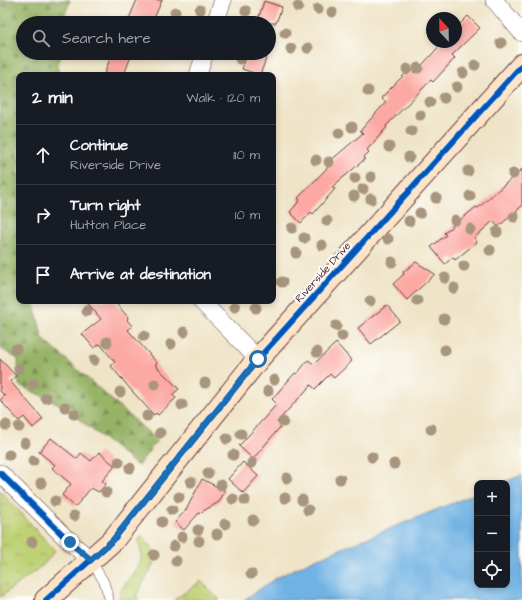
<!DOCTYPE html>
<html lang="en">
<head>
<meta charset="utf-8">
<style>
	:root { --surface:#171b24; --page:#20242c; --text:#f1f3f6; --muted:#9ea1a6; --line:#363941 }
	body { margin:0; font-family:"Architects Daughter",sans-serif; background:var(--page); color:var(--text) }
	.controls { position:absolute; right:12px; bottom:12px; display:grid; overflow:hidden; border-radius:8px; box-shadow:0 2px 6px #0003 }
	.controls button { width:36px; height:36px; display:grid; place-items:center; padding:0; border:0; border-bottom:1px solid var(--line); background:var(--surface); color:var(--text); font:20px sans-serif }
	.compass { position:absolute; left:426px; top:12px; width:36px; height:36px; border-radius:50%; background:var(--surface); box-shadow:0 2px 6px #0003; rotate:338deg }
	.stop { position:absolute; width:12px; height:12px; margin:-9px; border:3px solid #1f6fb2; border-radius:50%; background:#fff }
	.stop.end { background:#1f6fb2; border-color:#fff; box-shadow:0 1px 4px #0008 }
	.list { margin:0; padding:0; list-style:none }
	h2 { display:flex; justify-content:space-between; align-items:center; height:52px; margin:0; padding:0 16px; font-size:17px }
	h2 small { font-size:13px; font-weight:400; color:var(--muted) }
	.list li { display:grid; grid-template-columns:26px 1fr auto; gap:12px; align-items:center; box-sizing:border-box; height:60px; padding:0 16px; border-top:1px solid var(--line) }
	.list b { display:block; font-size:15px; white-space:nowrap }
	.list p { margin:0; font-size:13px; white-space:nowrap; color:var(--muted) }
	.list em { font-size:13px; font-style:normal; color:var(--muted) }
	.icon { flex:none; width:22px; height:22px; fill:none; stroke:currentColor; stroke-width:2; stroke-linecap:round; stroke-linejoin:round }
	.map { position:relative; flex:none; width:522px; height:600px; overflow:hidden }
	.search { position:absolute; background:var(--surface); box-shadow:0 2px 6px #0003; left:16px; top:16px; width:260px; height:44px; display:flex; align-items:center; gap:10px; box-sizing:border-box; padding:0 14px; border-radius:22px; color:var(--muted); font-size:15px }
	.panel { position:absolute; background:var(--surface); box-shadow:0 2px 6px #0003; left:16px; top:72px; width:260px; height:232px; border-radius:8px }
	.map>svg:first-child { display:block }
</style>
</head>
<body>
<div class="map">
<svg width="522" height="600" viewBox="0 0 522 600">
	<defs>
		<pattern id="grass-tufts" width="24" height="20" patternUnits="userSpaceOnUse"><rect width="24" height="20" fill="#bed175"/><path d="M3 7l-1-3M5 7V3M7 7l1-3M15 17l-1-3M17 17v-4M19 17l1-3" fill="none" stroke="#a5b365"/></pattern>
		<pattern id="forest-firs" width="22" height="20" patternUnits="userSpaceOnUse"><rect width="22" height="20" fill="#96b366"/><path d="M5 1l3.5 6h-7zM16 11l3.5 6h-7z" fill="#7c9154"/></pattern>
	</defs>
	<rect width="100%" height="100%" fill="#fdfcf7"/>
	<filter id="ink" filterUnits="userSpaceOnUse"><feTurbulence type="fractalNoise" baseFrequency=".025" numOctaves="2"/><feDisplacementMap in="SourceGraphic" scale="8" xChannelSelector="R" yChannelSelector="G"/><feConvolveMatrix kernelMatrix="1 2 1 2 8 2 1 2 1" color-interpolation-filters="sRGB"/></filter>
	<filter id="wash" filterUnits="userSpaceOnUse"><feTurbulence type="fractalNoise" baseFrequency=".012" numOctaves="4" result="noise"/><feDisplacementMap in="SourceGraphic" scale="16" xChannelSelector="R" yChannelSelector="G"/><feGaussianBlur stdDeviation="0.9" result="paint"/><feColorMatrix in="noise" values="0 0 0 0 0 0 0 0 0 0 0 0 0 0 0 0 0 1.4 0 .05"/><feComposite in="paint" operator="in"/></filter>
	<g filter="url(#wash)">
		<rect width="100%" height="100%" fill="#efe4c7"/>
		<path fill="url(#grass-tufts)" stroke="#847850" d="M0,490L55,551L43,565L0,597Z
			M142,536L158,556L136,596L139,600H119C121,574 151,574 138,540Z
			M201,581L220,600H174Z"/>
		<path fill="url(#forest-firs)" stroke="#706948" d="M0,0H70L62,23H23V53H59L58,75H19V301H33L43,339L157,440L138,466L61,405L19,385L18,359L0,348V23L3,20L0,18Z"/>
		<path fill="#6fb2e4" stroke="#5c6888" d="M522,475V600H244L276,578L311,561L477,493V585H507V483H502Z"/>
		<g id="blocks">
			<path fill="#fca8a3" d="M137,0H162L152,23H127Z
				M264,1L282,7L276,23H257Z
				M468,16L480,28L452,55L455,58L433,82L431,80L386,126L387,127L367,150L369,152L364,157L365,159L332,187L335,189L313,214L311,212L301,223L290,212L300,200L298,198L331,164L329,162L363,133L360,131L386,102L381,98L406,73L407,75L412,70L415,73L443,42H456V28Z
				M112,53H132L124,75H104Z
				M248,53H268L260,75L242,69Z
				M522,169V206L498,227L493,221L474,238L477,242L455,260L453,257L445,264L431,247L446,235L444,233L476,207L478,208Z
				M416,262L435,274L407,300L393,284L404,274L403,272Z
				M86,301H114L128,317L127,320L132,326L128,330L157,363L155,365L179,389L172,395L176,398L158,415L156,413L154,415L132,391L111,366L115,362L100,344L94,348L82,334L101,319Z
				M387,305L400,321L371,344L358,328Z
				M336,343L352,361L334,378L330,374L315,389L311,385L277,422L281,426L253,459L239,446L277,404L272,399L295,373L297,374L308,360L314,364Z
				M0,359L16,376L10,381L43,419L33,428L24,417L19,421L0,400L5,396L0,391Z
				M51,438L77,459L81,453L91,461L99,452L115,466L102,481L106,484L99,492L91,488L75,507L62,495L71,484L52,468L55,465L39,452Z
				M243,462L258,476L243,493L228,479Z
				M202,479L225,491L219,502L198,514L184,530L175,522L186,510Z"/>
		</g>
	</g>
	<g filter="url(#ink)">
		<use href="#blocks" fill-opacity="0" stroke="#633d42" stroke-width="1"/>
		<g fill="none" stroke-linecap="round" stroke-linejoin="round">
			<g stroke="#633d42" stroke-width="10">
				<path id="service" d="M91,560L104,582L109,598V600"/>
			</g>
			<g stroke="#633d42" stroke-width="18">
				<path id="minor" d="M494,0L522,33
					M215,23L223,0
					M198,75L205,53
					M201,301L258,359
					M0,473L72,544L91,560"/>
			</g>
			<g stroke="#633d42" stroke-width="24">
				<path id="secondary" d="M46,600L113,540L258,359L522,65"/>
			</g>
			<use href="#service" stroke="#fff" stroke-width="9"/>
			<use href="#minor" stroke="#fff" stroke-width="17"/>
			<use href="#secondary" stroke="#fee4c6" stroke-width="22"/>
			<g stroke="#fdfcf7" stroke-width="8">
				<path id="cycleway" d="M0,473L72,544L91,560
					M46,600L113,540L258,359L522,65"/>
			</g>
			<use href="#cycleway" stroke="#0057b8" stroke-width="6"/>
		</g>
		<g fill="#a8957d">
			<circle cx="298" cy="7" r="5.5"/>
			<circle cx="318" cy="9" r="5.5"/>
			<circle cx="200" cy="10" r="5.5"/>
			<circle cx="246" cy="11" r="5.5"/>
			<circle cx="175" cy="12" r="5.5"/>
			<circle cx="332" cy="12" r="5.5"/>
			<circle cx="285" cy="33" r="5.5"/>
			<circle cx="501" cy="43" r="5.5"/>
			<circle cx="308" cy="48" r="5.5"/>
			<circle cx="291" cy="49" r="5.5"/>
			<circle cx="240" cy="59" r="5.5"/>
			<circle cx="475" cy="65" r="5.5"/>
			<circle cx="418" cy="68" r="5.5"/>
			<circle cx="407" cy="69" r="5.5"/>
			<circle cx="463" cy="73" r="5.5"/>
			<circle cx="457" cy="87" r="5.5"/>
			<circle cx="368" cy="91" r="5.5"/>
			<circle cx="444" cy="98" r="5.5"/>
			<circle cx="430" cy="102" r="5.5"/>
			<circle cx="420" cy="115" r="5.5"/>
			<circle cx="352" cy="127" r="5.5"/>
			<circle cx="411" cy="131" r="5.5"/>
			<circle cx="339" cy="133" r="5.5"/>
			<circle cx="389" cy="147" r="5.5"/>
			<circle cx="409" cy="157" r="5.5"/>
			<circle cx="316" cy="160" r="5.5"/>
			<circle cx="329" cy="162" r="5.5"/>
			<circle cx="468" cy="171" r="5.5"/>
			<circle cx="513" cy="174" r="5.5"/>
			<circle cx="371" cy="177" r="5.5"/>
			<circle cx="355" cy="178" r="5.5"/>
			<circle cx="363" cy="189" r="5.5"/>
			<circle cx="354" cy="196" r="5.5"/>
			<circle cx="470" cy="196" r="5.5"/>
			<circle cx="436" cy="198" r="5.5"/>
			<circle cx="371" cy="199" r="5.5"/>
			<circle cx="420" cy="213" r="5.5"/>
			<circle cx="514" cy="217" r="5.5"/>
			<circle cx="455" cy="220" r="5.5"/>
			<circle cx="327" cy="221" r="5.5"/>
			<circle cx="409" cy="221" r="5.5"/>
			<circle cx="292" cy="228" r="5.5"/>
			<circle cx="470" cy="229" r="5.5"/>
			<circle cx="497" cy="232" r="5.5"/>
			<circle cx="304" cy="238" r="5.5"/>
			<circle cx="388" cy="239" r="5.5"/>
			<circle cx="322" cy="245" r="5.5"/>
			<circle cx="490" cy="250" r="5.5"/>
			<circle cx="296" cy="253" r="5.5"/>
			<circle cx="392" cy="262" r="5.5"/>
			<circle cx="464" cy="266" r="5.5"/>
			<circle cx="445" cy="278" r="5.5"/>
			<circle cx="282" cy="282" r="5.5"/>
			<circle cx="454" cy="288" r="5.5"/>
			<circle cx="370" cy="301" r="5.5"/>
			<circle cx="417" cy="301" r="5.5"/>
			<circle cx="235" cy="307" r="5.5"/>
			<circle cx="256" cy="308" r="5.5"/>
			<circle cx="87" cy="311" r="5.5"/>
			<circle cx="444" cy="319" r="5.5"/>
			<circle cx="336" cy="326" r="5.5"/>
			<circle cx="184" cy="332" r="5.5"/>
			<circle cx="144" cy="336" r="5.5"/>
			<circle cx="342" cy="336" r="5.5"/>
			<circle cx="107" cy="342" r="5.5"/>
			<circle cx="171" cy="344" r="5.5"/>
			<circle cx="16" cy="349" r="5.5"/>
			<circle cx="445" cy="350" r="5.5"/>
			<circle cx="317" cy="352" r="5.5"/>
			<circle cx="94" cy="360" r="5.5"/>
			<circle cx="19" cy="369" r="5.5"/>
			<circle cx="274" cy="380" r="5.5"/>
			<circle cx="205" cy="383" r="5.5"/>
			<circle cx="33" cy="384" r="5.5"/>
			<circle cx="155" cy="384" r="5.5"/>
			<circle cx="268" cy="391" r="5.5"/>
			<circle cx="120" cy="392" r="5.5"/>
			<circle cx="46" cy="398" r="5.5"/>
			<circle cx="182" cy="405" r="5.5"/>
			<circle cx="65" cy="407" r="5.5"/>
			<circle cx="74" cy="414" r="5.5"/>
			<circle cx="147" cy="416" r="5.5"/>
			<circle cx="283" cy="422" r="5.5"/>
			<circle cx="6" cy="425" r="5.5"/>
			<circle cx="19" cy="427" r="5.5"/>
			<circle cx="431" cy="429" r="5.5"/>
			<circle cx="160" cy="433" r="5.5"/>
			<circle cx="241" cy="434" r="5.5"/>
			<circle cx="227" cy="439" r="5.5"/>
			<circle cx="25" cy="443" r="5.5"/>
			<circle cx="9" cy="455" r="5.5"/>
			<circle cx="233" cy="455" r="5.5"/>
			<circle cx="372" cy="457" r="5.5"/>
			<circle cx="33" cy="461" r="5.5"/>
			<circle cx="119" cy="462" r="5.5"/>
			<circle cx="252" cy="463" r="5.5"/>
			<circle cx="394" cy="464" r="5.5"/>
			<circle cx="130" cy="468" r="5.5"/>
			<circle cx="208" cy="473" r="5.5"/>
			<circle cx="287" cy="478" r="5.5"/>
			<circle cx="340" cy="479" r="5.5"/>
			<circle cx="191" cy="482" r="5.5"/>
			<circle cx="41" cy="483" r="5.5"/>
			<circle cx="221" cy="485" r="5.5"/>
			<circle cx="106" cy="492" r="5.5"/>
			<circle cx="179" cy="497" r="5.5"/>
			<circle cx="285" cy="498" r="5.5"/>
			<circle cx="233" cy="499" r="5.5"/>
			<circle cx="245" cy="500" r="5.5"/>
			<circle cx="302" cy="500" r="5.5"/>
			<circle cx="55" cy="501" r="5.5"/>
			<circle cx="172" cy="510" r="5.5"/>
			<circle cx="308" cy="510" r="5.5"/>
			<circle cx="74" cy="516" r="5.5"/>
			<circle cx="253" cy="520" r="5.5"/>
			<circle cx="162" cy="522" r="5.5"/>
			<circle cx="225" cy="524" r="5.5"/>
			<circle cx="198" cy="530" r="5.5"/>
			<circle cx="217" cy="534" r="5.5"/>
			<circle cx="182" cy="537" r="5.5"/>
			<circle cx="199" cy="541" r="5.5"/>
			<circle cx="32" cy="542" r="5.5"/>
			<circle cx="174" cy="546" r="5.5"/>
			<circle cx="154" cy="555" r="5.5"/>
			<circle cx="176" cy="561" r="5.5"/>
			<circle cx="251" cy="574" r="5.5"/>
		</g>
	</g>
	<g fill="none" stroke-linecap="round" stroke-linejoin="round" filter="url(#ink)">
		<path stroke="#1f6fb2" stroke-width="5" d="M70,542L91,560L113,540L258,359"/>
	</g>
	<g text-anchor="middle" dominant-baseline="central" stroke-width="4" stroke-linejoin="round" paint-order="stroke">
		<g font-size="11" fill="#4a1f2b" stroke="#fdfcf7">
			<text transform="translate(323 272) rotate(-48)">Riverside Drive</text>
		</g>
	</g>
</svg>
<div class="controls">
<button>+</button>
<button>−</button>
<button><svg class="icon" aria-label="locate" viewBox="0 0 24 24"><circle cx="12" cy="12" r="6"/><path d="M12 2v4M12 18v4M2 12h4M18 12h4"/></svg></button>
</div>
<svg class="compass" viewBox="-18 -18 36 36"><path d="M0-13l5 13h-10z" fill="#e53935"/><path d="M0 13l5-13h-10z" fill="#9ea1a6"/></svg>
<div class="stop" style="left:258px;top:359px"></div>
<div class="stop end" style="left:70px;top:542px"></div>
<div class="search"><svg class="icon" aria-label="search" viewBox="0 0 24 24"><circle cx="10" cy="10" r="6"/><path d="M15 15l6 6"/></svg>Search here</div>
<section class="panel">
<h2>2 min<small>Walk · 120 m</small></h2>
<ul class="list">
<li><svg class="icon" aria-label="ahead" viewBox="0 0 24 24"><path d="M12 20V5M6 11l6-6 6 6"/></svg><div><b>Continue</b><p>Riverside Drive</p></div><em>110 m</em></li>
<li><svg class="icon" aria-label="right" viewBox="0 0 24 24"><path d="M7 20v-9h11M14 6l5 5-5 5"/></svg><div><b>Turn right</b><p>Hutton Place</p></div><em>10 m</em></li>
<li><svg class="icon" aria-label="arrive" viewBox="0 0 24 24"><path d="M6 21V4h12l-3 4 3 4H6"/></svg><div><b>Arrive at destination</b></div></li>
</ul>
</section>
</div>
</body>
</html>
